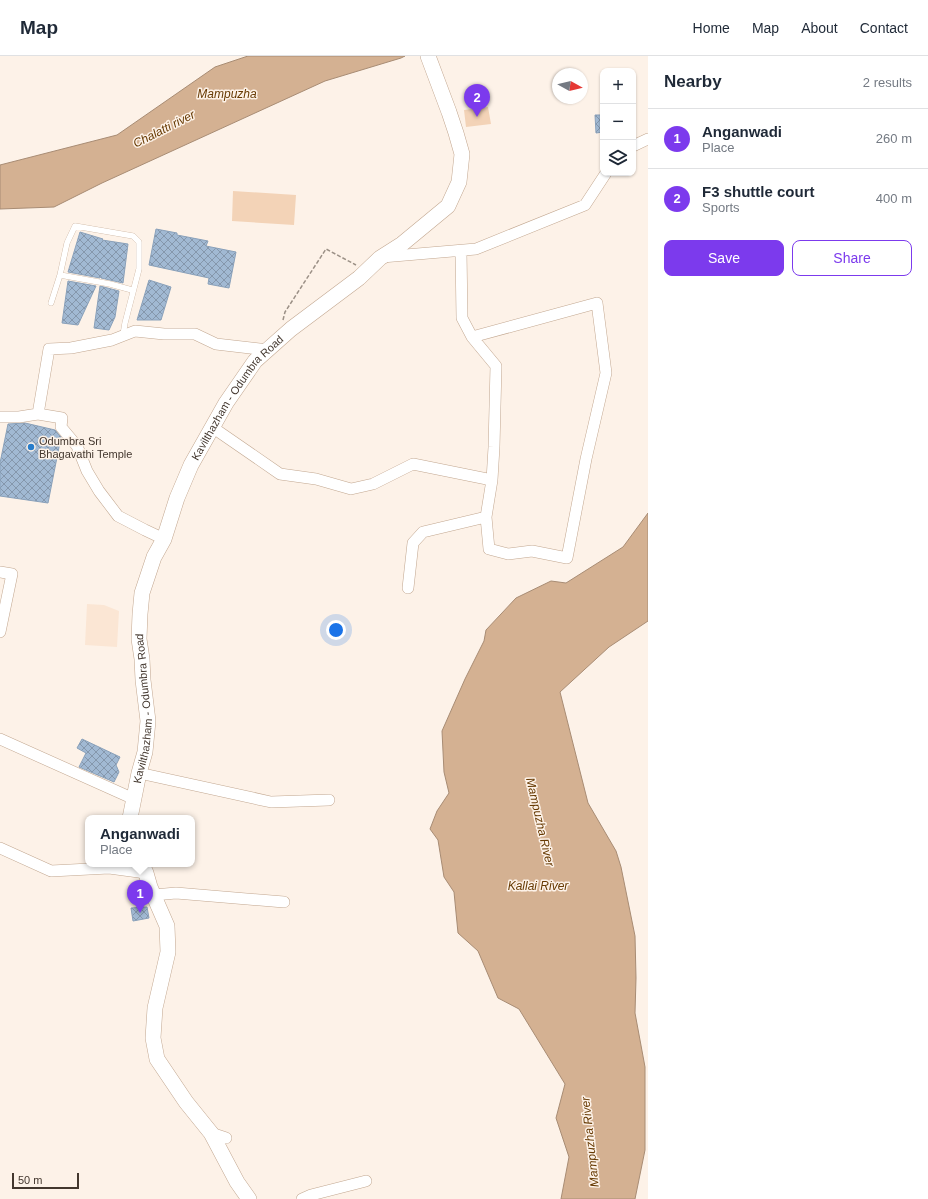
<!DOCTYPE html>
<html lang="en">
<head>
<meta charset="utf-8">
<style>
	:root { --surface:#fff; --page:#f2f2f3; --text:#1f2937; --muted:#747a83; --line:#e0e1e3; --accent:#7c3aed }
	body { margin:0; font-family:Helvetica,sans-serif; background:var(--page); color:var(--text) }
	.controls { position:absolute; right:12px; top:12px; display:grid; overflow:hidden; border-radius:8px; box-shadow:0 1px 3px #0004 }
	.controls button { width:36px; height:36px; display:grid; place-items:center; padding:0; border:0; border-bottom:1px solid var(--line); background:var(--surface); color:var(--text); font:20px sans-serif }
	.compass { position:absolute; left:552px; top:12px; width:36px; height:36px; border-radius:50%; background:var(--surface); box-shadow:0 1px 3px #0004; rotate:98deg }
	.scale { position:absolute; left:12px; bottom:10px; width:67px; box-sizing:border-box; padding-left:4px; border:2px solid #43372e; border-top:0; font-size:11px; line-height:14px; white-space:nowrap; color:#43372e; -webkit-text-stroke:3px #fdf2e8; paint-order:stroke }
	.you { position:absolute; left:336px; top:574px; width:14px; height:14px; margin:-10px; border:3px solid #fff; border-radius:50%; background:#1a73e8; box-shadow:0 0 0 6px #1a73e833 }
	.badge { display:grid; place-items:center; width:26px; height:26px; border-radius:50%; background:var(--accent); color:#fff; font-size:13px; font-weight:700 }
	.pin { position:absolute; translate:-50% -33px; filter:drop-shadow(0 1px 2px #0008) }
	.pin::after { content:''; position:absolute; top:21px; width:14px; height:12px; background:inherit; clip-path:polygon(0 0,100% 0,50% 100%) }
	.popup { position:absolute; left:85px; top:759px; width:110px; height:52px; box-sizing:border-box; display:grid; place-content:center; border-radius:8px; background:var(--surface); filter:drop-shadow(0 1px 3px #0005); font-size:13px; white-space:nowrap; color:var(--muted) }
	.popup b { font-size:15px; color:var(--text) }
	.popup::after { content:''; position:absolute; left:50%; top:100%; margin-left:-8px; border:8px solid transparent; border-top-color:var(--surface) }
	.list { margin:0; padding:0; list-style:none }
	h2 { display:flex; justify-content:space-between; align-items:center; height:52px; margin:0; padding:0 16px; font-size:17px }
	h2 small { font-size:13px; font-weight:400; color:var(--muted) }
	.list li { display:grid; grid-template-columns:26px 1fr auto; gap:12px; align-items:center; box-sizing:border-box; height:60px; padding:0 16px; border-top:1px solid var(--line) }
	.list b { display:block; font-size:15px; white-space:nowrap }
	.list p { margin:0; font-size:13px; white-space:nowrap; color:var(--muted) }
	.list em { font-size:13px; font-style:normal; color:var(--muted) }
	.actions { display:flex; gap:8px; padding:12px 16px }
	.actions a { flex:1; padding:9px 0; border:1px solid var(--accent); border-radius:8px; text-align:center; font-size:14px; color:var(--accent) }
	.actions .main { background:var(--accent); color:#fff }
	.icon { flex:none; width:22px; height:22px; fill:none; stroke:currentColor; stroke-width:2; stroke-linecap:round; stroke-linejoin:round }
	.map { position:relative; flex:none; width:648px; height:1143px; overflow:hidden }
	header { display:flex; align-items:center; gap:24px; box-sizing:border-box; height:56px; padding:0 20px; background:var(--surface); border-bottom:1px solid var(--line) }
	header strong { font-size:19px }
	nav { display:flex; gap:22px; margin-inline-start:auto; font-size:14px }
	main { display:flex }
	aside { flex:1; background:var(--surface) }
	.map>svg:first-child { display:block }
</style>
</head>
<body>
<header>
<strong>Map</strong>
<nav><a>Home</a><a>Map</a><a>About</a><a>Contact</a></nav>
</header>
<main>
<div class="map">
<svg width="648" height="1143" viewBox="0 0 648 1143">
	<defs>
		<pattern id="building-cross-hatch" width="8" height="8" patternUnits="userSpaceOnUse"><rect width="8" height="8" fill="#a1b9d3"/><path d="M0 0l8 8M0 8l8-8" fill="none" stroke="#8597ac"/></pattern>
	</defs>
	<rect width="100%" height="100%" fill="#fdf2e8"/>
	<path fill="#fbe6d4" d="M87,548L104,549L119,555L117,591L85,589Z"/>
	<path fill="#f3d3b7" d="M488,51L491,68L466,71L464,54Z
		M233,135L296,139L294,169L232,165Z"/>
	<path fill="#d4b192" stroke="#a88c74" d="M248,0H405L401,2L325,25L102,127L54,151L0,153V109L117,79L215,11Z
		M648,457V565L609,591L560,636L588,747L616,795L621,811L635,880L636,922L635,957L645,1011V1094L635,1143H561L569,1101L556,1062L565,1028L519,953L498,942L478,895L458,877L454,836L444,821L438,784L430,773L437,755L449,737L444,716L442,675L465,623L484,585L486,574L516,542L551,525L566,527L623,491Z"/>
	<path fill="url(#building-cross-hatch)" stroke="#8aa1ba" d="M595,59H603V76L596,77Z
		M156,173L177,177V179L208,185L206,190L236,196L229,232L208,228L209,222L149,209Z
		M80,176L103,183L102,184L128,188L123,227L101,222V220L100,222L68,216Z
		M149,224L171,231L161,264H137Z
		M68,225L96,230L78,269L62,267Z
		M100,230L119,235L115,261L109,274L94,272Z
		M25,367L55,374L61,381L48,447L0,440V407L8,368Z
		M82,683L120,701L116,709L119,716L114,726L79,711L86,697L77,692Z
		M147,851L149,862L133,865L131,852Z"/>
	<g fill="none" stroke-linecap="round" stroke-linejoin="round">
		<g stroke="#c2a790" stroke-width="6">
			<path id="lane" d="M60,219L110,228L132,234
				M51,247L60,219L67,187L75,170L133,180L139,186V213L125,267L123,279"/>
		</g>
		<g stroke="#c2a790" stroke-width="12">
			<path id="street" d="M633,90L648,83
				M461,195L462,262L472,281L496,310L494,391L492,424L486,461L489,493L508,498L532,495L567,502L586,403L606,317L597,247L472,281
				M382,201L476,193L585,149L606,117
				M0,361H19L38,358
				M212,371L280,418L316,423L351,433L373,428L413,408L492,424
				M164,483L145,474L118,460L99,435L87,415L77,390L61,371L62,362L38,358L49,293L71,292L112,284L135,275L164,278H195L216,288L268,294
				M0,516L12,518L0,576
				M408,532L413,487L423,476L486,461
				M0,683L134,743
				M139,717L271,746L329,744
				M0,792L51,815L109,812L146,817
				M154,839L176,837L284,846
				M211,1077L226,1082
				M302,1143L311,1139L366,1125"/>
		</g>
		<g stroke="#c2a790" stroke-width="16">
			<g id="secondary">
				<path id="s1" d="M130,762L139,717L145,696L148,665L143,624L142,603L139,583L140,558L142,537L154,501L164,483L177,442L191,409L226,347L255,305L291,273L359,222L380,202L402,188L448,150L459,126L462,98L456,77L449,56L428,0"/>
				<path d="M142,808L146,817L150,831L167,870L168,896L155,952L153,982L157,1003L186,1046L211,1077L237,1126L249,1143"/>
			</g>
		</g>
		<path stroke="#9b9086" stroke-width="1.5" stroke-dasharray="4 2" stroke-linecap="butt" d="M283,264L285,256L326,193L356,209"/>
		<use href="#lane" stroke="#fff" stroke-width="5.5"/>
		<use href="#street" stroke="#fff" stroke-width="11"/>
		<use href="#secondary" stroke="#fff" stroke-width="15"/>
	</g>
	<circle fill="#287dcb" stroke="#fdf2e8" stroke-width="1.5" cx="31" cy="391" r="4"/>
	<g text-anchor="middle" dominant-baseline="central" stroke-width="3" stroke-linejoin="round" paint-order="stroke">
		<g font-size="11" fill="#43372e" stroke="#fdf2e8">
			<text stroke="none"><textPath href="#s1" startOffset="447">Kavilthazham - Odumbra Road</textPath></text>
			<text stroke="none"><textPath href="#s1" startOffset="111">Kavilthazham - Odumbra Road</textPath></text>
		</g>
		<g font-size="11" fill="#43372e" stroke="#fdf2e8" text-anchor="start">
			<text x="39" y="385">Odumbra Sri<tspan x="39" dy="13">Bhagavathi Temple</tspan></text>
		</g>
		<g font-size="12" font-style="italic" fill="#673a03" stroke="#fdf2e8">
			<text x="227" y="38">Mampuzha</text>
			<text transform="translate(164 73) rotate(-27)">Chalatti river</text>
			<text transform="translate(540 766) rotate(77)">Mampuzha River</text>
			<text x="538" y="830">Kallai River</text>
			<text transform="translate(590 1086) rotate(-96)">Mampuzha River</text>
		</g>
	</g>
</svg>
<div class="controls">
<button>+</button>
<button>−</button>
<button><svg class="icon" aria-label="layers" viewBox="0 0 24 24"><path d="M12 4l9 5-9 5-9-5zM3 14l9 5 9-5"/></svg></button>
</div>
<svg class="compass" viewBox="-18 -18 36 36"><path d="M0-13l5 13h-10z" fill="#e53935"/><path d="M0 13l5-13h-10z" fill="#747a83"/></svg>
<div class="scale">50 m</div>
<div class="you"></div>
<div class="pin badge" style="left:140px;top:857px">1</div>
<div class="popup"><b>Anganwadi</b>Place</div>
<div class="pin badge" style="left:477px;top:61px">2</div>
</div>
<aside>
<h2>Nearby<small>2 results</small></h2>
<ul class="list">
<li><span class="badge">1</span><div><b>Anganwadi</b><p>Place</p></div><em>260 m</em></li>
<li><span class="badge">2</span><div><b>F3 shuttle court</b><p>Sports</p></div><em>400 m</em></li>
</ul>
<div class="actions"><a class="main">Save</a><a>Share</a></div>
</aside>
</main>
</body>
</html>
